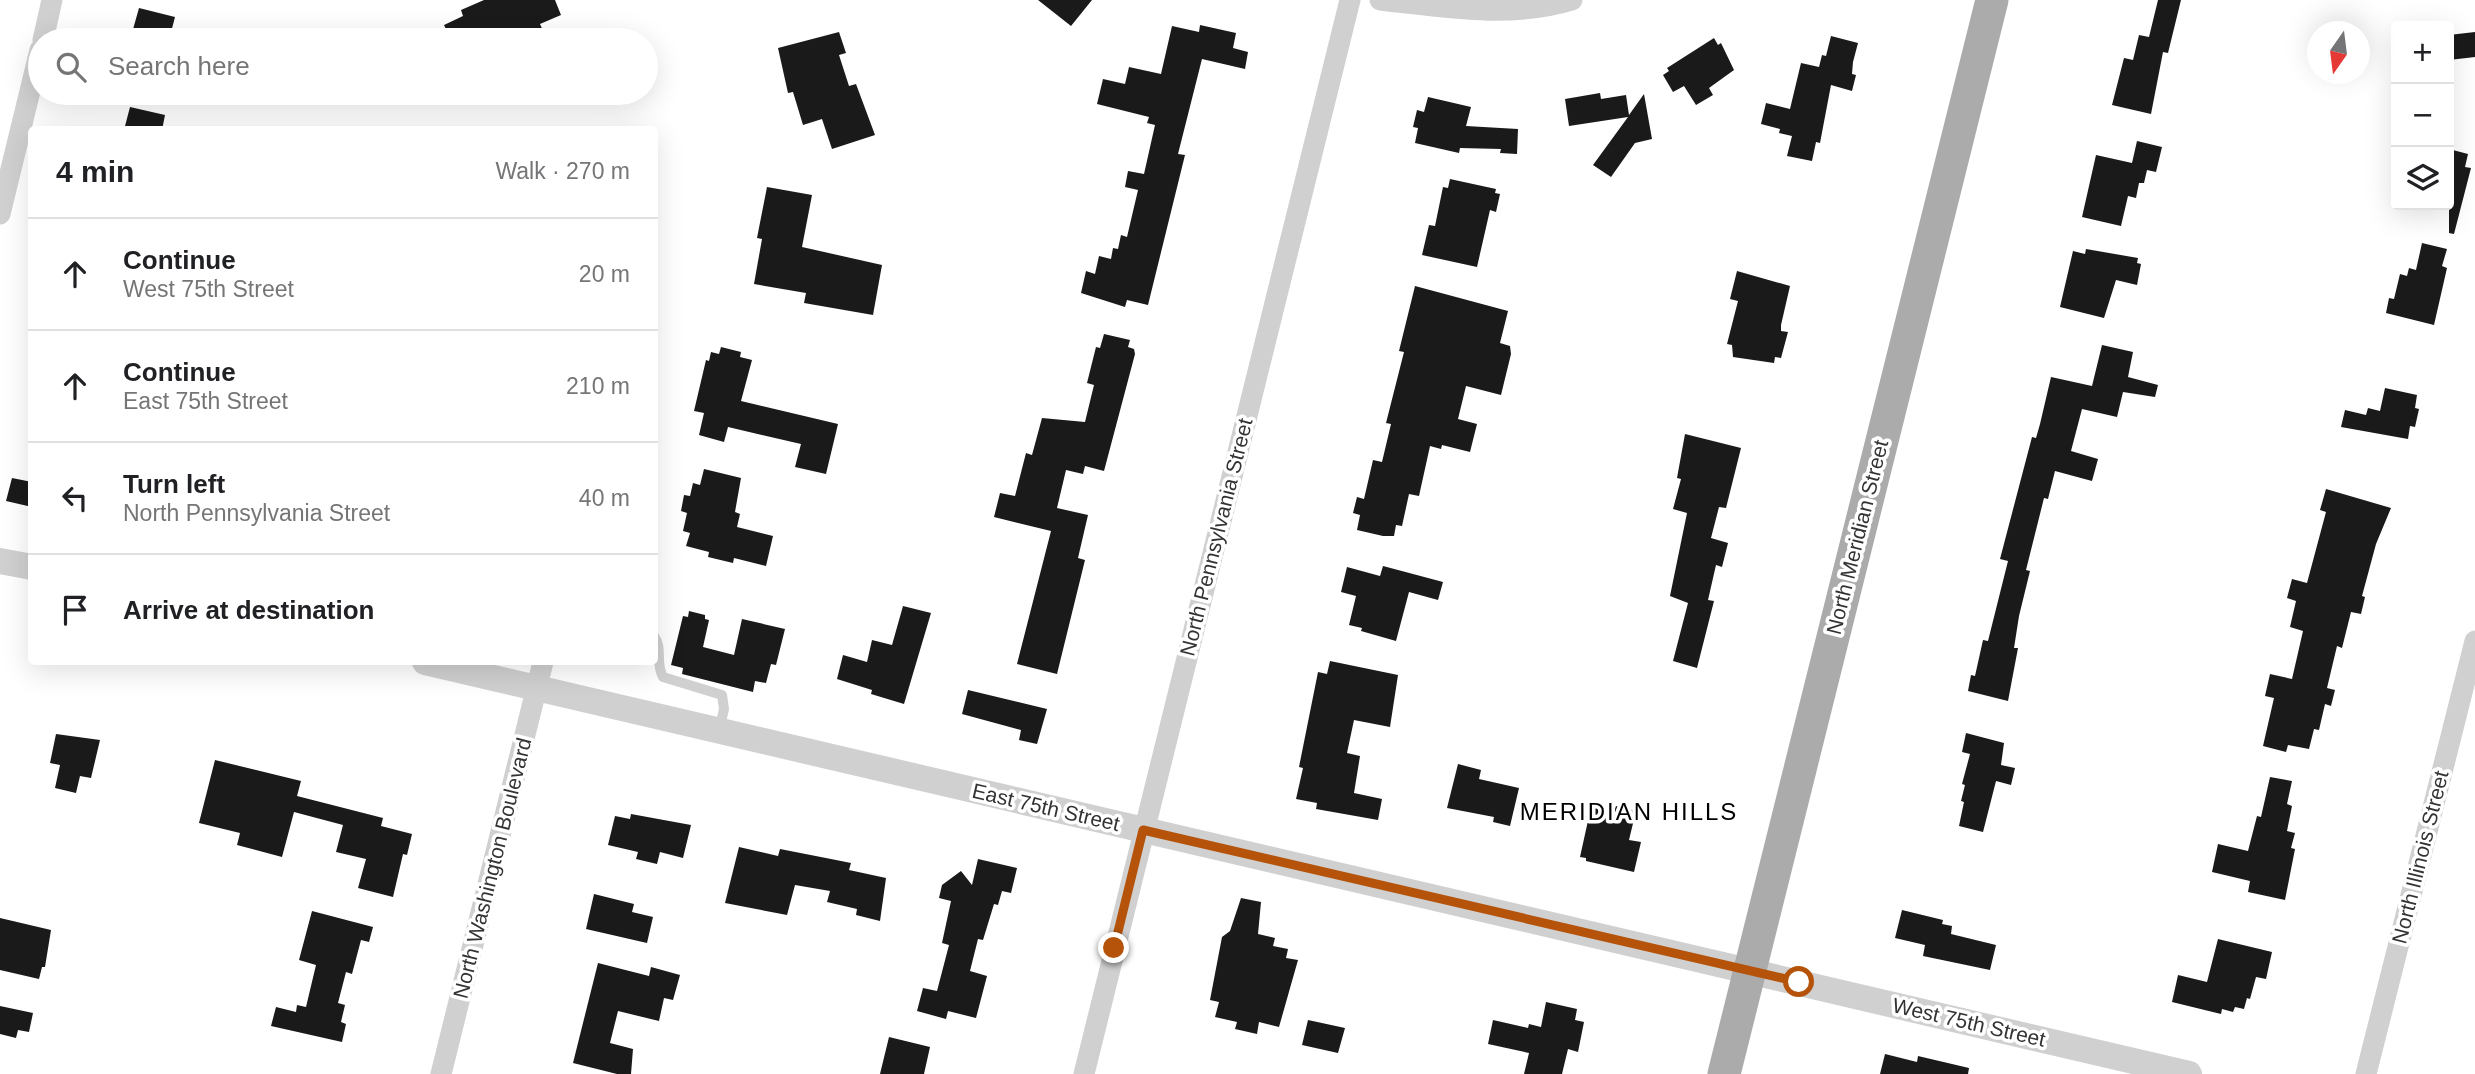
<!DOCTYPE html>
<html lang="en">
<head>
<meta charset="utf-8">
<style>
	:root { --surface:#fff; --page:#f2f2f2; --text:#202124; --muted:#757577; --line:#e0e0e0 }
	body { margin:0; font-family:Arial,sans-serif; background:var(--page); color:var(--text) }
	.controls { position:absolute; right:21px; top:21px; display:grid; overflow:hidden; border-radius:7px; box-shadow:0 7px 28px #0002 }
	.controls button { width:63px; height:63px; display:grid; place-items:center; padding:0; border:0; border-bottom:2px solid var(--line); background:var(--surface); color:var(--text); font:35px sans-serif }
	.compass { position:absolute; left:2307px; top:21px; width:63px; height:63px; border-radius:50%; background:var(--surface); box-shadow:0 7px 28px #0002; rotate:194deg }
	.stop { position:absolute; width:21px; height:21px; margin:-16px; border:5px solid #b45309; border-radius:50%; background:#fff }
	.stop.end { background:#b45309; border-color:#fff; box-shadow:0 2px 7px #0008 }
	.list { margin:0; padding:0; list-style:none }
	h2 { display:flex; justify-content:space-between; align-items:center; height:91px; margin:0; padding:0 28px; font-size:30px }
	h2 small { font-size:23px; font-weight:400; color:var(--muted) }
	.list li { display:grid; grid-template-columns:46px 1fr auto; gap:21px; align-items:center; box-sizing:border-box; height:112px; padding:0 28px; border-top:2px solid var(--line) }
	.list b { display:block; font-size:26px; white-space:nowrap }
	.list p { margin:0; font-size:23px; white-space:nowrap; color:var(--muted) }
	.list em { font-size:23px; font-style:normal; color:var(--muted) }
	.icon { flex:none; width:38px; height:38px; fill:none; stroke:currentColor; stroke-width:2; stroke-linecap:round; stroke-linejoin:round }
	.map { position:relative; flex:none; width:2475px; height:1074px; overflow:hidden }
	.search { position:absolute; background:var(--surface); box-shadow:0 7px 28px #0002; left:28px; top:28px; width:630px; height:77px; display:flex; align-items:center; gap:18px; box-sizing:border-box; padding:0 24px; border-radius:38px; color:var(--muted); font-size:26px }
	.panel { position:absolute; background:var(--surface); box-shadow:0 7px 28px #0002; left:28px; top:126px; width:630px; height:539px; border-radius:7px }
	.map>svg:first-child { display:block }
</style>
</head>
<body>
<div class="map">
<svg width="2475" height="1074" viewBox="0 0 2475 1074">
	<rect width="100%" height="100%" fill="#fff"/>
	<path fill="#1a1a1a" d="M484,0H555L561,15L540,24L544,33L529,40H451L444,25L463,16L461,10Z
		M1038,0H1092L1071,26Z
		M2158,0H2181L2168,53L2163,52L2151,114L2112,105L2124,58L2133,60L2139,35L2149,37Z
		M139,8L175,17L169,40H130Z
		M1200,25L1236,33L1233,48L1248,52L1245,69L1202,59L1178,154L1185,155L1148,305L1127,300L1125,307L1081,293L1086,271L1095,274L1099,256L1111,259L1113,248L1118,249L1121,235L1127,237L1138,190L1125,187L1128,171L1144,174L1155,125L1147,123L1149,117L1097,104L1103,79L1125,84L1129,67L1161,74L1172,26L1199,32Z
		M839,32L846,53L839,55L849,86L856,84L875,135L832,149L822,119L803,125L793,92L788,93L778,48Z
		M2475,32V57L2449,60V35Z
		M1831,36L1858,43L1853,62L1852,74L1856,75L1852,91L1831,85L1820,143L1816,142L1812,161L1787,156L1792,136L1779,133L1780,129L1761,124L1766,103L1790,109L1801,63L1819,67L1822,55L1826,56Z
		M1714,38L1718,45L1721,43L1734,70L1709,88L1713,95L1696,105L1684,86L1673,92L1663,75L1669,71L1667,68Z
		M1600,93L1601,99L1626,95L1629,115L1644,94L1652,139L1635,143L1611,177L1593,165L1628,117L1569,126L1565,99Z
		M1428,97L1471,107L1466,126L1518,129L1517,154L1500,153L1501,149L1460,148L1459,153L1415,143L1418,128L1413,127L1417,110L1424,112Z
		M130,107L165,115L162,130H124Z
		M2137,141L2162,147L2156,172L2147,170L2144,183H2139L2136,198L2128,196L2121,226L2082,217L2096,155L2132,163Z
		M2449,149L2468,154L2465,167L2471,168L2454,234L2449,233Z
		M1450,179L1496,189L1495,193L1500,194L1496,212L1490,210L1477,267L1422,255L1429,225L1435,226L1443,187L1448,188Z
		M767,187L812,195L802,247L882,265L873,315L804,303L806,293L754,284L762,239L757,238Z
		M2422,243L2447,249L2442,266L2447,268L2434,325L2386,313L2389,298L2394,299L2400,274L2407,276L2409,268L2416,270Z
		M2086,249L2138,258L2137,263L2141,264L2137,285L2116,280L2104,318L2060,307L2073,251L2085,254Z
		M1737,271L1790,286L1781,325V331L1788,332L1781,358L1775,357L1774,363L1733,357L1732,345L1727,344L1738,301L1730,299Z
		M1415,286L1508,311L1500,343L1510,346L1511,354L1501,395L1466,386L1458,419L1477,424L1470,452L1442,445L1441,449L1430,446L1419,496L1409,494L1402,526L1396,525L1394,536H1383L1357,530L1360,515L1353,513L1357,497L1364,499L1373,460L1382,462L1391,424L1386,423L1404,352L1399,351Z
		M1104,334L1130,340L1128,347L1134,349L1135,354L1104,471L1085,466L1083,474L1066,470L1057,508L1088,515L1078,558L1085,560L1057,674L1017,664L1051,531L994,517L1000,493L1015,496L1026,453L1032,455L1042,418L1085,422L1094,385L1087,383L1096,347L1100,348Z
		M2102,345L2133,352L2128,377L2158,385L2155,397L2123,392L2117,417L2082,409L2071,451L2098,459L2092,481L2055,471L2048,499L2044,498L2026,570L2030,571L2019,616L2014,648H2018L2008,701L1968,691L1971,675L1975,676L1983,640L1988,641L2008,561L2000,559L2032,437L2036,438L2040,424L2051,377L2092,386Z
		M721,347L741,352L740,357L752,360L741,401L838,424L826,474L795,467L801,444L728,427L724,442L699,435L704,413L694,411L706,360L709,361L711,352L719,354Z
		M2385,388L2417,395L2415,408L2419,409L2415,427L2410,426L2408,439L2341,427L2345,410L2366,415L2368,408L2380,411Z
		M1685,434L1741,448L1726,508L1719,507L1711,538L1728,543L1722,567L1716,565L1708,600L1714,601L1697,668L1673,661L1688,603L1670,596L1687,513L1673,509L1681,479L1677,478Z
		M704,469L741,478L735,512L740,514L737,527L773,536L766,566L734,558L733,563L708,557L709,552L686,546L690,533L683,531L687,513L681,511L684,495L690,496L693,483L700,485Z
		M12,478L32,482V507L6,501Z
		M2326,489L2391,508L2376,544L2362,596L2365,597L2361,614L2351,612L2342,648L2337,646L2327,688L2335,690L2331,706L2325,704L2319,730L2314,729L2309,749L2288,745L2286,752L2263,746L2274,698L2265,696L2270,674L2292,679L2303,631L2290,627L2296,601L2287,598L2292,579L2307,583L2326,512L2320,510Z
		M1383,566L1443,582L1438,600L1409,592L1396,641L1361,631L1362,628L1349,625L1356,596L1341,592L1347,567L1380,576Z
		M903,606L931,613L904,704L871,694L872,690L837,679L843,655L867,662L872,640L892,645Z
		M689,611L705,615V619L709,620L703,647L734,655L742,619L785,629L776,665L771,664L766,683L755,681L753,692L682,674L683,668L671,665L683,616L688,617Z
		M1330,661L1398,675L1390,727L1354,720L1347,753L1360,756L1354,793L1382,799L1378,820L1316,809L1317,803L1296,799L1303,768L1299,767L1318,672L1327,674Z
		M968,690L1047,709L1037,744L1019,740L1021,730L962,714Z
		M1966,733L2004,743L2001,765L2015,768L2011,785L1996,781L1983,832L1959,826L1964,802L1961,801L1965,785L1962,784L1970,754L1962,752Z
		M56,734L100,740L91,778L80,776L76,793L55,788L60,765L50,763Z
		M215,760L301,781L297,796L383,818L381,826L412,834L407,855L403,854L393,897L358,888L366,859L336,852L343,825L294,812L282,857L237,845L240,833L199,823Z
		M1458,764L1481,770L1479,779L1519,788L1510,826L1493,822L1494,817L1447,808Z
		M2270,777L2292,781L2287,804L2292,806L2287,831L2295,833L2291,848L2295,849L2285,900L2248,892L2250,881L2212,872L2218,844L2248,851L2257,816L2261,817Z
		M1616,806L1636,811L1629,840L1641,842L1634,872L1586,861V858L1580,857L1591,807L1614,812Z
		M631,814L691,825L683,858L660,852L657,864L636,859L638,852L608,845L615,816L630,819Z
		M739,847L778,856L780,849L831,859L851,863L849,870L886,878L880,921L856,915L857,909L827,902L830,891L795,885L787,915L725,903Z
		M978,859L1017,868L1011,893L1002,891L998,905L994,904L983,940L978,939L970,971L987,976L976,1018L948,1011L946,1019L917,1011L923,988L937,991L949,945L942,943L951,901L939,898L942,885L961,871L972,885Z
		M594,894L634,904L632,912L653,917L647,943L586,929Z
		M1241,898L1261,902L1258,934L1275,938L1273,946L1288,949L1286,958L1298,960L1279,1027L1259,1022L1257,1034L1235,1029L1237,1022L1215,1017L1219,1002L1210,1000L1222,937L1230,931Z
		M1902,910L1943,920L1942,924L1952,926L1951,934L1996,945L1990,970L1923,956L1925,945L1895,938Z
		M312,911L373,927L369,942L361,940L352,974L346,972L338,1003L345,1005L341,1022L346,1024L342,1042L271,1026L276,1007L296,1012L297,1005L306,1007L316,965L299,960Z
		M0,918L51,930L45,967H42L39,979L0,970Z
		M2218,939L2272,952L2266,979L2256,977L2250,999L2247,998L2244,1009L2235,1007L2233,1012L2222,1009L2221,1014L2172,1002L2178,975L2207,982Z
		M598,963L649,976L651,967L680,975L673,1000L664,998L659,1021L618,1011L610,1043L633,1049L631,1074H617L573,1063Z
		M1546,1002L1577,1009L1575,1020L1584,1022L1578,1052L1568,1049L1562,1074H1524L1529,1053L1488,1044L1493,1020L1528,1028L1529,1024L1541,1027Z
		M0,1006L33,1013L29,1032L18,1030L16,1038L0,1034Z
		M1308,1020L1345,1028L1338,1053L1302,1045Z
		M889,1037L930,1047L924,1074H880Z
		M1885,1054L1917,1062L1918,1056L1969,1068L1968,1074H1880Z"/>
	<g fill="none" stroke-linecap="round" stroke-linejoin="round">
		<path stroke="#d0d0d0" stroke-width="10" d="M654,636C663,648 655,663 663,677L722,695L724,709L719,731"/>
		<path stroke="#d0d0d0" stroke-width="21" d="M1380,0C1443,7 1510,19 1572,0
			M43,40L52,0
			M0,214L40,50
			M441,1074L543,662
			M1084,1074L1350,0
			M2366,1074L2475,641"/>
		<path stroke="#d0d0d0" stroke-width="26" d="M0,561L32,567
			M425,662L2189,1074"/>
		<path stroke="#ababab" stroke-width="33" d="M1724,1074L1992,0"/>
	</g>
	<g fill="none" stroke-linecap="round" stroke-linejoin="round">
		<path stroke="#b45309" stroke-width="9" d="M1114,948L1143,830L1799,982"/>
	</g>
	<g text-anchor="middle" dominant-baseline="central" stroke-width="7" stroke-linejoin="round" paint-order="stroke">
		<g font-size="21" fill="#333" stroke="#fff">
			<text transform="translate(1216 537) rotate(-76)">North Pennsylvania Street</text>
			<text transform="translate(1857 537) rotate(-76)">North Meridian Street</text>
			<text transform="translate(1046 807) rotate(13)">East 75th Street</text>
			<text transform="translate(2420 857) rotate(-76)">North Illinois Street</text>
			<text transform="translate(492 868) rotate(-76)">North Washington Boulevard</text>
			<text transform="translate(1969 1022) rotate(13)">West 75th Street</text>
		</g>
		<g font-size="24" letter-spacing="2" fill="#000" stroke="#fff">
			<text x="1629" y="811">MERIDIAN HILLS</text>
		</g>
	</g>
</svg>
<div class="controls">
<button>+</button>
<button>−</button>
<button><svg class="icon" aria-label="layers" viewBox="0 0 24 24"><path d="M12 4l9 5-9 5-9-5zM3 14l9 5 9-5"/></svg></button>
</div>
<svg class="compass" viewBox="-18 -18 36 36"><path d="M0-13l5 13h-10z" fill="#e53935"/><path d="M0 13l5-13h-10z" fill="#757577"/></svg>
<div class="stop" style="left:1799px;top:982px"></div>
<div class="stop end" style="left:1114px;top:948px"></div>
<div class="search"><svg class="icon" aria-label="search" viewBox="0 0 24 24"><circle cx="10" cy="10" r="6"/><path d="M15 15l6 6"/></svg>Search here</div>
<section class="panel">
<h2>4 min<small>Walk · 270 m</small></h2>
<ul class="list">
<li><svg class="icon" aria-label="ahead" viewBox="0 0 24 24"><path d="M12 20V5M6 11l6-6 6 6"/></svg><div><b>Continue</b><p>West 75th Street</p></div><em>20 m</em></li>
<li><svg class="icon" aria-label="ahead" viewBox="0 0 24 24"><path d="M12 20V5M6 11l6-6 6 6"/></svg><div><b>Continue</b><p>East 75th Street</p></div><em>210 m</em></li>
<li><svg class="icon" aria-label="left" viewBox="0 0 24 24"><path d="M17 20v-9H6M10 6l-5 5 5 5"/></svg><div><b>Turn left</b><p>North Pennsylvania Street</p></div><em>40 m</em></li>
<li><svg class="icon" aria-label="arrive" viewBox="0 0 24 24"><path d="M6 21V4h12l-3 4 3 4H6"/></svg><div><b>Arrive at destination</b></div></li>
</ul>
</section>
</div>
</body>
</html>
